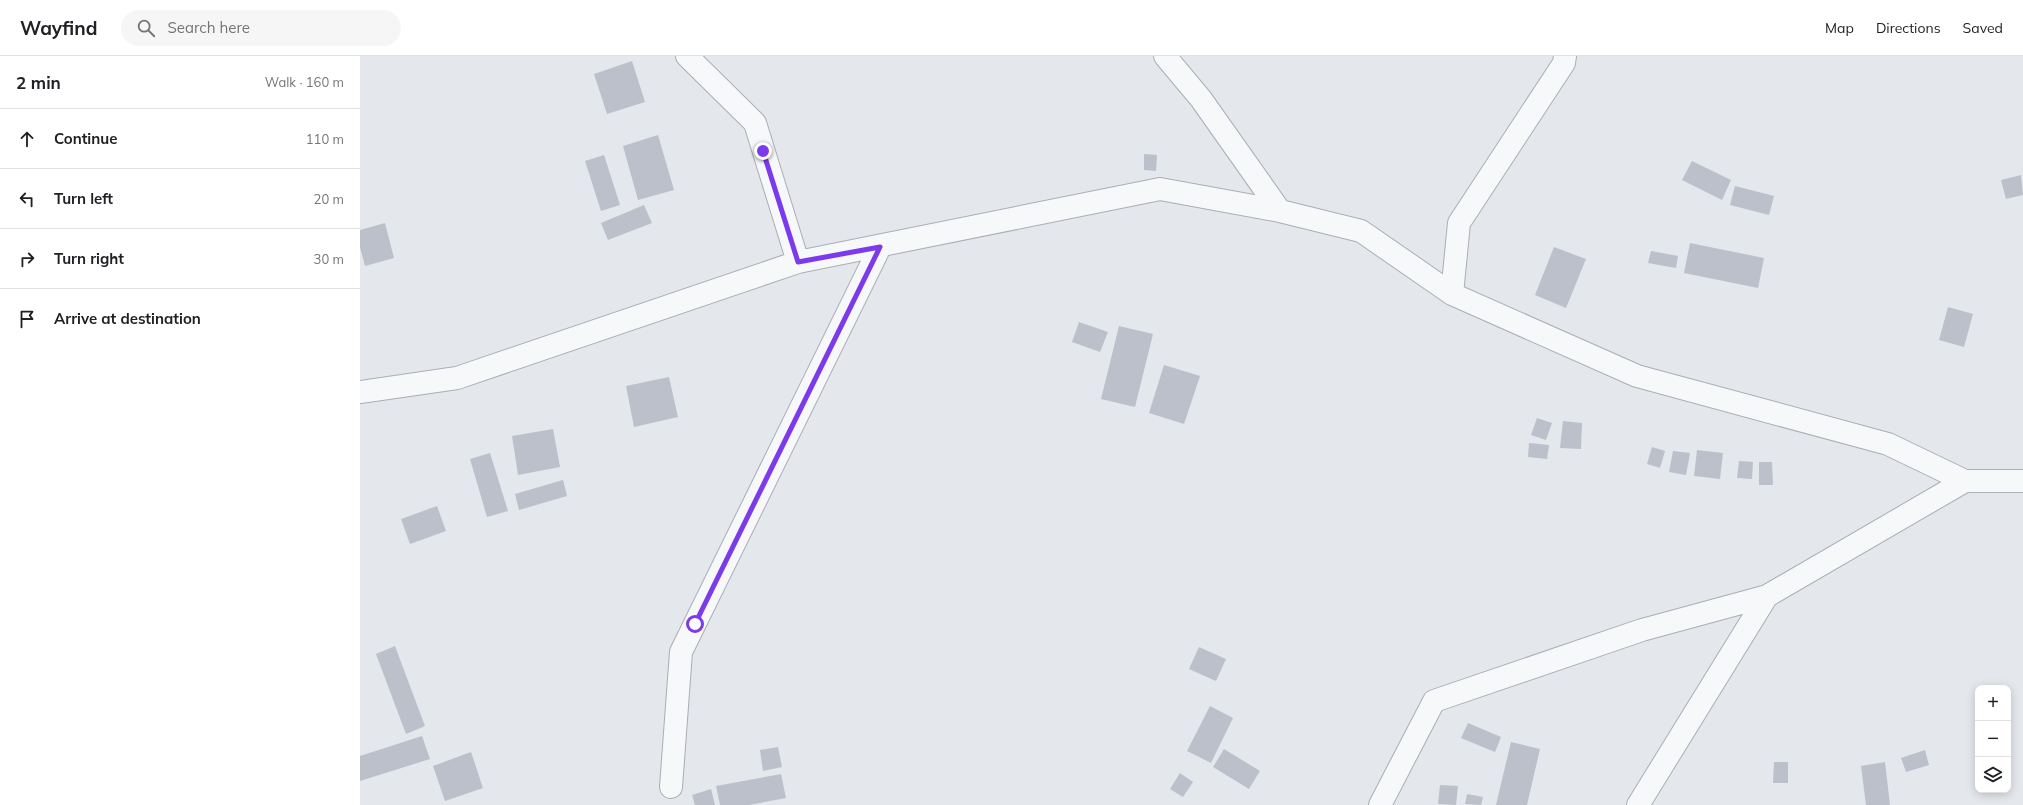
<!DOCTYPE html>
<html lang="en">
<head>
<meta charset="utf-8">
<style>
	:root { --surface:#fff; --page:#f6f6f6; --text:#202124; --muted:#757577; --line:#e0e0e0 }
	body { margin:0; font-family:Mulish,sans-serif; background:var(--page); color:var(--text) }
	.controls { position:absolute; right:12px; bottom:12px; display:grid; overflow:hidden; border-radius:8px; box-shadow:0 2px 10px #0003 }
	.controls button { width:36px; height:36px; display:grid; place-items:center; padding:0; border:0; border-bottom:1px solid var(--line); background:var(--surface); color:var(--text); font:20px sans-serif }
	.stop { position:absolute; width:12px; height:12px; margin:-9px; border:3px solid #7c3aed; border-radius:50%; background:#fff }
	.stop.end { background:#7c3aed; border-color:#fff; box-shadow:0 1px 4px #0008 }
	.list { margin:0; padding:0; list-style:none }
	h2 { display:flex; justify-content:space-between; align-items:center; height:52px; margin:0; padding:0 16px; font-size:17px }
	h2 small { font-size:13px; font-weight:400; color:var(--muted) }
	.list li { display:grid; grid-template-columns:26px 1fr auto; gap:12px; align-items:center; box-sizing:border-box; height:60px; padding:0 16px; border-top:1px solid var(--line) }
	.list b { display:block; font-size:15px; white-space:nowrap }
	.list em { font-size:13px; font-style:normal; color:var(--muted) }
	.icon { flex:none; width:22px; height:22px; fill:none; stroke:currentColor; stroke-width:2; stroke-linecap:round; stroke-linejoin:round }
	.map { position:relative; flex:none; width:1663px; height:749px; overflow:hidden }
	header { display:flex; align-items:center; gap:24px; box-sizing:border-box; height:56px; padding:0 20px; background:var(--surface); border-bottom:1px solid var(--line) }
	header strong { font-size:19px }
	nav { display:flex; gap:22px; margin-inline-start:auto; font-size:14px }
	.search { width:280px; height:36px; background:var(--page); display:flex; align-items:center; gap:10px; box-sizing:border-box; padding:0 14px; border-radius:22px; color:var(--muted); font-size:15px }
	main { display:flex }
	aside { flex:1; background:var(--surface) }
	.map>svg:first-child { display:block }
</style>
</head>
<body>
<header>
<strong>Wayfind</strong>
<div class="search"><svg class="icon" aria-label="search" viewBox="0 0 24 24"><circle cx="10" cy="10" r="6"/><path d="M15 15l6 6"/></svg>Search here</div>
<nav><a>Map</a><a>Directions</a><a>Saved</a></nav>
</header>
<main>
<aside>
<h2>2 min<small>Walk · 160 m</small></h2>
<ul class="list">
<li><svg class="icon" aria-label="ahead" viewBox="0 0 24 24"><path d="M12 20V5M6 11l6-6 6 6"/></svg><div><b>Continue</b></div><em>110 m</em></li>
<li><svg class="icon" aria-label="left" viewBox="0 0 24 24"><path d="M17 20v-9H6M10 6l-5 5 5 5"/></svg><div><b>Turn left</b></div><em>20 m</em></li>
<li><svg class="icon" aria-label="right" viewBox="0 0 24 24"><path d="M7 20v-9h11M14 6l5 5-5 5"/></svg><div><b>Turn right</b></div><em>30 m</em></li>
<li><svg class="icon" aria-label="arrive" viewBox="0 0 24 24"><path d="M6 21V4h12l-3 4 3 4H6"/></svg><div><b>Arrive at destination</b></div></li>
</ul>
</aside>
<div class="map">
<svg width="1663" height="749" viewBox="0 0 1663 749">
	<rect width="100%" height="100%" fill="#e4e7ec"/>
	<path fill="#bbc0ca" d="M272,5L285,46L247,58L234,18Z
		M298,79L314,134L278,144L263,90Z
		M784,98L797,99L796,115L784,114Z
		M244,99L260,149L241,155L225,105Z
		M1332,105L1371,124L1362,144L1322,124Z
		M1661,119L1663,139L1646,143L1641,124Z
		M1375,130L1414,140L1409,159L1370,149Z
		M284,149L292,167L248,184L241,167Z
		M25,167L34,202L5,210L0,191V174Z
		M1330,187L1404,202L1398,232L1324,217Z
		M1194,191L1226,203L1206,252L1175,239Z
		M1291,195L1318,200L1316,212L1288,207Z
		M1588,251L1613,258L1604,291L1579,284Z
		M719,266L748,276L740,296L712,286Z
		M759,270L793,278L775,351L741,343Z
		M804,309L840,320L824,368L789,357Z
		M309,321L318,361L274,371L266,330Z
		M1177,362L1192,367L1186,384L1171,379Z
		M1203,365L1222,367L1221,393L1200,392Z
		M193,373L200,411L158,419L152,380Z
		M1169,387L1189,389L1187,403L1168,401Z
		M1292,391L1305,395L1300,412L1287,408Z
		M1337,394L1363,397L1360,423L1334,420Z
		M1313,395L1330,397L1326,419L1309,416Z
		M130,397L148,455L127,461L110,403Z
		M1379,405L1393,406L1392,423L1377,422Z
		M1399,406H1412L1413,429H1399Z
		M203,424L207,440L159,454L155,438Z
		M77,450L86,475L50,488L41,463Z
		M35,590L65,670L46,678L16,598Z
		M839,591L866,603L856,625L829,613Z
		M850,650L873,662L851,707L827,695Z
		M1108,667L1141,681L1135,696L1101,682Z
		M62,680L70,703L0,725V700Z
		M1151,686L1180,693L1167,749H1136Z
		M418,691L422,711L403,715L400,694Z
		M864,693L900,715L889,733L853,711Z
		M1565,694L1569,709L1546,716L1541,702Z
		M111,696L123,732L85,745L73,710Z
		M1414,706H1428V727H1413Z
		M1525,706L1530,749H1506L1501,710Z
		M820,717L833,726L823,741L810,733Z
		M421,718L426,742L389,749H360L356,730Z
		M1080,729L1098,730L1096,749L1078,748Z
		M351,733L355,749H335L332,739Z
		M1107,738L1123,741L1121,749L1105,748Z"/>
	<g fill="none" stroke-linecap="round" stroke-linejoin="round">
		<g stroke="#a9aeb7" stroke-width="24">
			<path id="minor" d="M327,0L395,67L438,206
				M805,0L841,43L920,155
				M1092,238L1099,167L1204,7L1205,0
				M0,336L97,322L438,206L800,133L920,155L1001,175L1092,238L1277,320L1528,388L1605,425H1663
				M311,731L321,596L520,191
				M1020,749L1074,645L1282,574L1407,540
				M1278,749L1407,540L1605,425"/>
		</g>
		<use href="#minor" stroke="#f7f8fa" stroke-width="22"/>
	</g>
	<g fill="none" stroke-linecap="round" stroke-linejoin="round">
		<path stroke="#7c3aed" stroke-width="5" d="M335,568L520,191L438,206L403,95"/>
	</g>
</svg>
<div class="controls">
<button>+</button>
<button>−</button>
<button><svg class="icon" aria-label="layers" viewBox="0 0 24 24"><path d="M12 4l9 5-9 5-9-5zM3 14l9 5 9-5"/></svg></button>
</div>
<div class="stop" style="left:335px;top:568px"></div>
<div class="stop end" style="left:403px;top:95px"></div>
</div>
</main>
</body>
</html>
